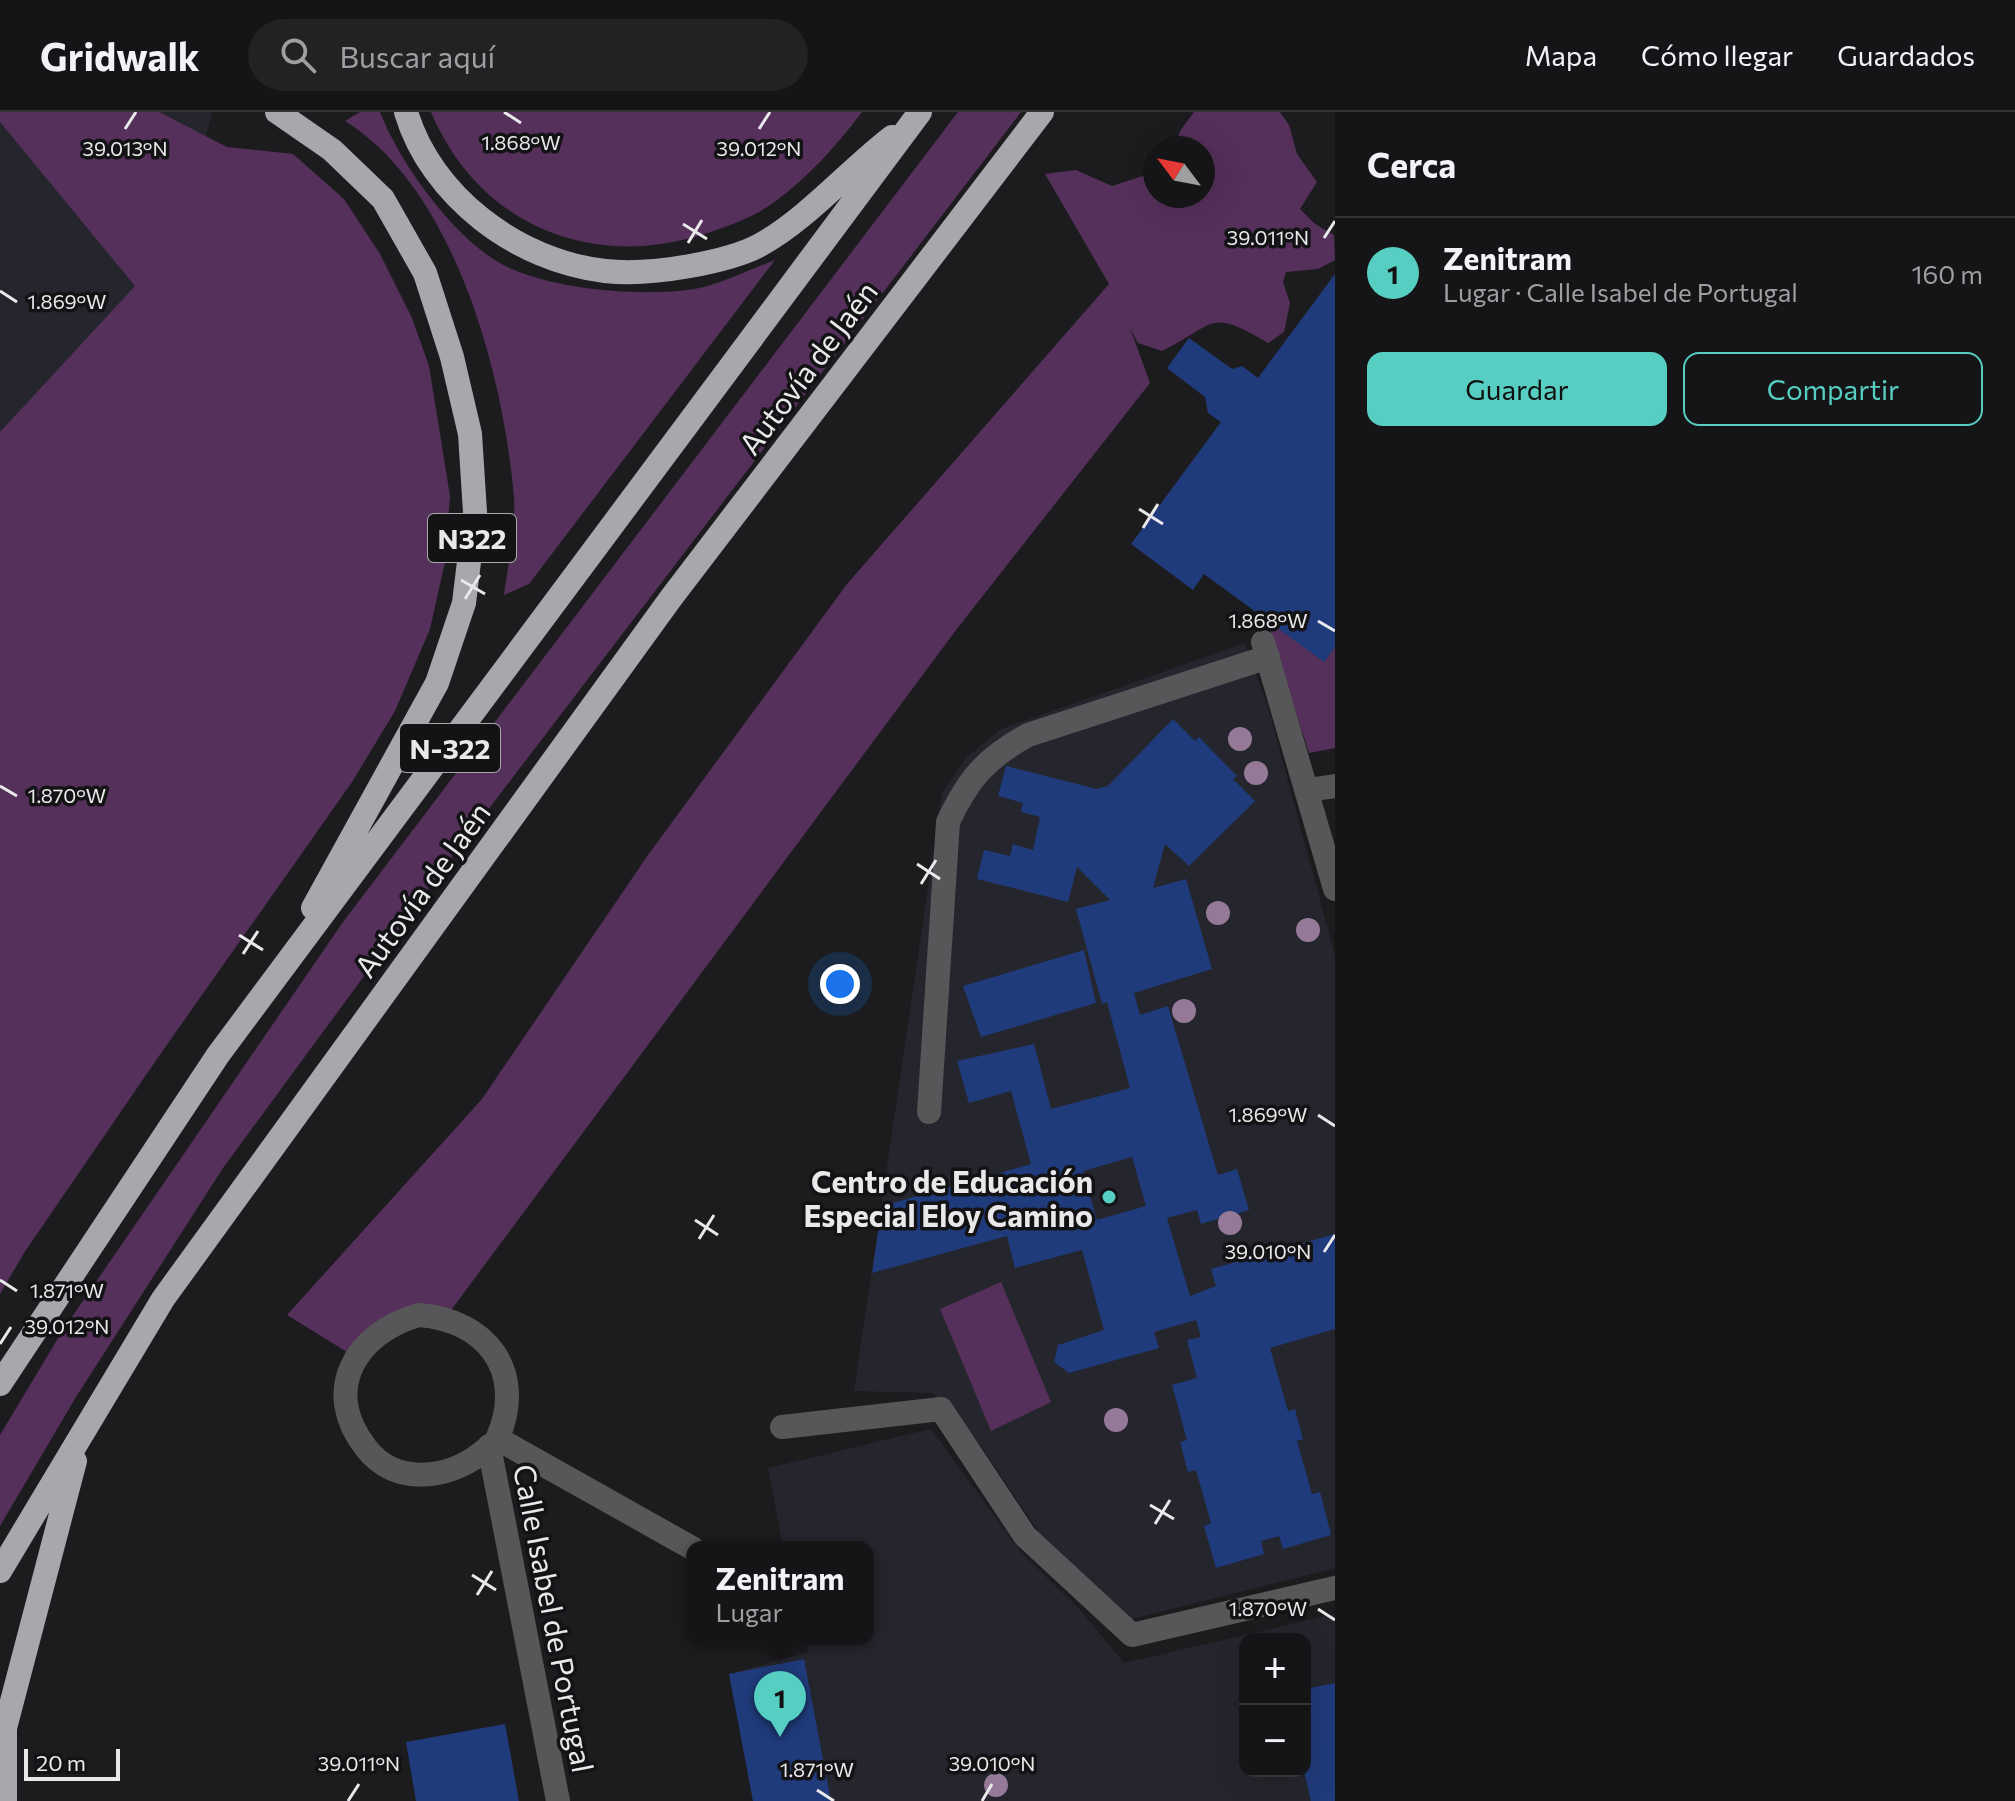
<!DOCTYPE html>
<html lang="es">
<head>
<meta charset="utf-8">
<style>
	:root { --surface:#151517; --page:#222224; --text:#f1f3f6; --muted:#9d9fa1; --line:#343436; --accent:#57cec2 }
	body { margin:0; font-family:Commissioner,sans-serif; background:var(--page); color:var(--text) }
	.controls { position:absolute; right:24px; bottom:24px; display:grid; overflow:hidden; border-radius:16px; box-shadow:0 8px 32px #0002 }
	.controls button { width:72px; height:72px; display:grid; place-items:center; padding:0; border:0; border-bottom:2px solid var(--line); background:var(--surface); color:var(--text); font:40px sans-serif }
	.compass { position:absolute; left:1143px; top:24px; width:72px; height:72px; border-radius:50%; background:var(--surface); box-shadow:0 8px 32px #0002; rotate:302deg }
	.scale { position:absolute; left:24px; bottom:20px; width:96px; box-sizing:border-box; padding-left:8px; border:4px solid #e9e9eb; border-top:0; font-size:22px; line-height:28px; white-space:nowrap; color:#e9e9eb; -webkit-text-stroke:6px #131316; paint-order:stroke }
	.you { position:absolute; left:840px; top:872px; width:28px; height:28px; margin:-20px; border:6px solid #fff; border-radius:50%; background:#1a73e8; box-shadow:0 0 0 12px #1a73e833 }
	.badge { display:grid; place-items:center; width:52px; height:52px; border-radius:50%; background:var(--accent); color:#111; font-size:26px; font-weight:700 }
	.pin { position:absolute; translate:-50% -66px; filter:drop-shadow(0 2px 4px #0008) }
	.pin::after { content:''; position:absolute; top:42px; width:28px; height:24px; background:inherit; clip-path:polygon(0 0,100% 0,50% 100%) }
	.popup { position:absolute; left:686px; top:1429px; width:188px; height:104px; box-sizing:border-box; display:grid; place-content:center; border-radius:16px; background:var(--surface); filter:drop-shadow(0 2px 6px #0005); font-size:26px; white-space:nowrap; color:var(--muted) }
	.popup b { font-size:30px; color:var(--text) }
	.popup::after { content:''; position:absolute; left:50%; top:100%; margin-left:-16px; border:16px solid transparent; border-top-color:var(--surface) }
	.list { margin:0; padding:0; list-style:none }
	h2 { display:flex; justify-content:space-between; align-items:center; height:104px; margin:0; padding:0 32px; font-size:34px }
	h2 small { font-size:26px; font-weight:400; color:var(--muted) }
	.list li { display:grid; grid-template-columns:52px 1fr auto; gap:24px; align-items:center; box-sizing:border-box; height:112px; padding:0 32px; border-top:2px solid var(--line) }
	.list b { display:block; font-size:30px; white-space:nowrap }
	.list p { margin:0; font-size:26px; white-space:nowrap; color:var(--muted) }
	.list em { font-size:26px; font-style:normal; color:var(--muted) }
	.actions { display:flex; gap:16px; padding:24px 32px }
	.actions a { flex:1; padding:18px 0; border:2px solid var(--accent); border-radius:16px; text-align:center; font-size:28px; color:var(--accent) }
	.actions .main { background:var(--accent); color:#111 }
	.icon { flex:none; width:44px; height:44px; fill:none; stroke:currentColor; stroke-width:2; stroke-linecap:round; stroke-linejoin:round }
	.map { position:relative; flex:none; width:1335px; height:1689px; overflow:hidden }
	header { display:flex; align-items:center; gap:48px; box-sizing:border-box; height:112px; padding:0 40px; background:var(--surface); border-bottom:2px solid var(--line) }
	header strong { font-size:38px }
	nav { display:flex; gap:44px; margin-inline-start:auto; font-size:28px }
	.search { width:560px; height:72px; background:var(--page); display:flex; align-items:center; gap:20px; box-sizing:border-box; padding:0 28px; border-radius:44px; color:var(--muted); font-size:30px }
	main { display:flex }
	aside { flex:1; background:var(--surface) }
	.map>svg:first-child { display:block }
</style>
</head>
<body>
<header>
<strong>Gridwalk</strong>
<div class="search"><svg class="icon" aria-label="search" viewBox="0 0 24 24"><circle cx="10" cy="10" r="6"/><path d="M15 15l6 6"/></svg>Buscar aquí</div>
<nav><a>Mapa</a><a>Cómo llegar</a><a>Guardados</a></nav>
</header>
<main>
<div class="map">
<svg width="1335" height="1689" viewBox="0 0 1335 1689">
	<rect width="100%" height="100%" fill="#1c1c1f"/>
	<path fill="#25252d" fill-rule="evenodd" d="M0,0H212L179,137L0,343Z
		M1245,531L1269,598L1335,844V1456L1132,1507L1048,1434L983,1337L933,1281L854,1279L942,681L966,646L1001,617Z
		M931,1317L1021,1440L1081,1499L1124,1551L1335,1502V1689H753L729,1562L808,1540L806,1527H868V1435H783L768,1356ZM1245,1527H1305V1659H1245Z"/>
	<path fill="#55305a" d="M0,0H159L227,35L293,42L344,87L380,142L412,206L429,254L450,384L445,450L430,517L395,599L352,670L159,944L24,1141L0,1182V320L135,174L0,10Z
		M360,0H380C400,52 459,135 512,157C560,178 637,184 688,178C716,175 748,158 775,148L529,472L504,483C508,452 516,417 514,386C504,264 455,77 345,9Z
		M431,0H862C837,33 807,67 773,91C752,106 726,115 701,123C587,158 478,111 431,0Z
		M958,0H1021L439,762L223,1056L76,1285L0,1414V1323L63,1218L343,810Z
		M1194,0H1280L1289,13L1297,42L1317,70L1300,97L1315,112L1334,123L1335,148L1318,157L1286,160L1283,170L1290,191L1284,220L1268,231C1208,196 1218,211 1162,239L1138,231L1130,216L1150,271L956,518L446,1205L419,1203L355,1245L287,1203L482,987L648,743L847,472L1109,172L1045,62L1076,58L1112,74L1155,60V84H1203V36H1176L1180,19Z
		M1278,516L1324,549L1335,535V636L1309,641L1270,519Z
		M1001,1170L1051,1290L991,1319L940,1197Z"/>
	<path fill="#203b7b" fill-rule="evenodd" d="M1335,162V535L1324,550L1204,462L1193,478L1131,432L1221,310L1208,301L1205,285L1167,256L1189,226L1232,257L1242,254L1258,266Z
		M1173,607L1195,629L1199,625L1237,664L1233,667L1255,689L1189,754L1165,732L1153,776L1186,767L1212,857L1134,881L1140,903L1168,894L1218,1063L1237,1057L1249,1098L1201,1112L1197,1098L1167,1106L1190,1184L1216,1174L1211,1157L1335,1122V1217L1270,1236L1288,1299L1295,1297L1303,1327L1297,1329L1312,1382L1320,1380L1331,1423L1283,1437L1279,1424L1261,1429L1264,1442L1216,1456L1204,1414L1211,1411L1196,1358L1188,1360L1180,1330L1187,1328L1172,1273L1197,1266L1187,1228L1201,1225L1196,1208L1154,1220L1159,1236L1069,1261L1054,1250L1058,1233L1104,1218L1082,1138L1015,1156L1007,1124L872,1161L882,1094L1031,1052L1011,979L969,991L957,949L1034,932L1051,997L1130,976L1107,890L1102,892L1076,797L1110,788L1077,755L1068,790L977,767L984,738L1010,744L1013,732L1033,738L1040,705L1021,700L1023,691L998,684L1006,654L1097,677L1108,674ZM1132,1045L1146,1094L1097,1108L1083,1059Z
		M1084,838L1096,891L981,925L963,874Z
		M804,1547L831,1689H753L729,1562Z
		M1335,1571V1689H1311L1304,1659L1305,1577Z
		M505,1612L519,1689H416L406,1630Z"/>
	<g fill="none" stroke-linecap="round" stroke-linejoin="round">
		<path stroke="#575658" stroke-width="24" d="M1263,530L1335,777
			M1308,678L1335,674
			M929,1000L948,710C968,667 986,646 1028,623L1268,545
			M419,1203C486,1208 526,1259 498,1325C496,1331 486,1337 480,1342C447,1367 395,1374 366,1336C321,1279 355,1221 419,1203Z
			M782,1315L941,1297L1025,1424L1132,1523L1335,1476
			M498,1327L692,1436
			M489,1334L558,1689"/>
		<path stroke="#a8a7ab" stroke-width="24" d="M277,0L332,38L383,87L425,161L452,245L470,322L475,400L464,491L437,571L313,796
			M406,0C431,84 517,149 605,159C633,162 662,159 690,154C712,150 740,144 760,133C806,108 849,58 892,25
			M0,1272L218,943L920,0
			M0,1459L163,1187L671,486L1042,0
			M5,1689V1616L75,1349"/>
	</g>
	<g fill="#947a98">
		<circle cx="1240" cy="627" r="12"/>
		<circle cx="1256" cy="661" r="12"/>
		<circle cx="1218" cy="801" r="12"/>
		<circle cx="1308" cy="818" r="12"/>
		<circle cx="1184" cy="899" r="12"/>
		<circle cx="1230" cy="1111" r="12"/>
		<circle cx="1116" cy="1308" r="12"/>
		<circle cx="996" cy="1673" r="12"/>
	</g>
	<path fill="none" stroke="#e9e9eb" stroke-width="3" d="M504,0L521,11M125,17L136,0M759,17L770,0M683,112L707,127M1324,126L1335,109M688,131L702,108M0,179L17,190M1139,397L1163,412M1143,416L1158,392M461,468L485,482M465,487L480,463M1318,509L1335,519M0,674L17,684M917,752L940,767M921,772L936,748M239,823L263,838M243,842L258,819M1318,1003L1335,1014M695,1108L718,1123M699,1127L714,1103M1324,1140L1335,1123M0,1168L17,1179M0,1232L11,1215M1150,1393L1174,1407M1155,1412L1170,1388M472,1463L496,1478M477,1483L492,1459M1318,1497L1335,1508M817,1678L834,1689M348,1689L359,1672M982,1689L992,1672"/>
	<circle fill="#57cec2" stroke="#131316" stroke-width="3" cx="1109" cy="1085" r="8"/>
	<g text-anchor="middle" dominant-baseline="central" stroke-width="7" stroke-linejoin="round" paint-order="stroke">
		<g fill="#131316" stroke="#a9a9ab" stroke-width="2">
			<rect x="428" y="402" width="88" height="48" rx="6"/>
			<rect x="400" y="612" width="100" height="48" rx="6"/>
		</g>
		<g font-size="28" font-weight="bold" fill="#e9e9eb">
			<text x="472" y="426">N322</text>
			<text x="450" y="636">N-322</text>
		</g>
		<g font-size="30" fill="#e9e9eb" stroke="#131316">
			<text transform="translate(807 255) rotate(-53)">Autovía de Jaén</text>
			<text transform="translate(421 777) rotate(-54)">Autovía de Jaén</text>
			<text transform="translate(555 1506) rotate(79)">Calle Isabel de Portugal</text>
		</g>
		<g font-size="30" font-weight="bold" fill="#e9e9eb" stroke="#131316" text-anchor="end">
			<text x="1093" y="1068">Centro de Educación<tspan x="1093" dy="34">Especial Eloy Camino</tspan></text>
		</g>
	</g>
	<g font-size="20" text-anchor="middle" fill="#e9e9eb" stroke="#131316" stroke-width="7" stroke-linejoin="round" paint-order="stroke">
		<text x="521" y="38">1.868°W</text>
		<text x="125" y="44">39.013°N</text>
		<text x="759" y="44">39.012°N</text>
		<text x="1268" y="133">39.011°N</text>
		<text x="67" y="197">1.869°W</text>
		<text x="1268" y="516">1.868°W</text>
		<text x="67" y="691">1.870°W</text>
		<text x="1268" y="1010">1.869°W</text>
		<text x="1268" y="1147">39.010°N</text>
		<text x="67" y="1186">1.871°W</text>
		<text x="67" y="1222">39.012°N</text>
		<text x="1268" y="1504">1.870°W</text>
		<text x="359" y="1659">39.011°N</text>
		<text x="992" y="1659">39.010°N</text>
		<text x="817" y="1665">1.871°W</text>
	</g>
</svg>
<div class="controls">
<button>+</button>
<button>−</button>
</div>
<svg class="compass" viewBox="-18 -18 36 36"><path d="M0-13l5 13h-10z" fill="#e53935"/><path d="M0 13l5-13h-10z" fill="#9d9fa1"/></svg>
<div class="scale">20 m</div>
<div class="you"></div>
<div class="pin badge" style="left:780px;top:1625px">1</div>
<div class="popup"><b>Zenitram</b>Lugar</div>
</div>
<aside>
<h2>Cerca<small></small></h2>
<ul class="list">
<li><span class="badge">1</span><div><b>Zenitram</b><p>Lugar · Calle Isabel de Portugal</p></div><em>160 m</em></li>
</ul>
<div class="actions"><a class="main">Guardar</a><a>Compartir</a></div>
</aside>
</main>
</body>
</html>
